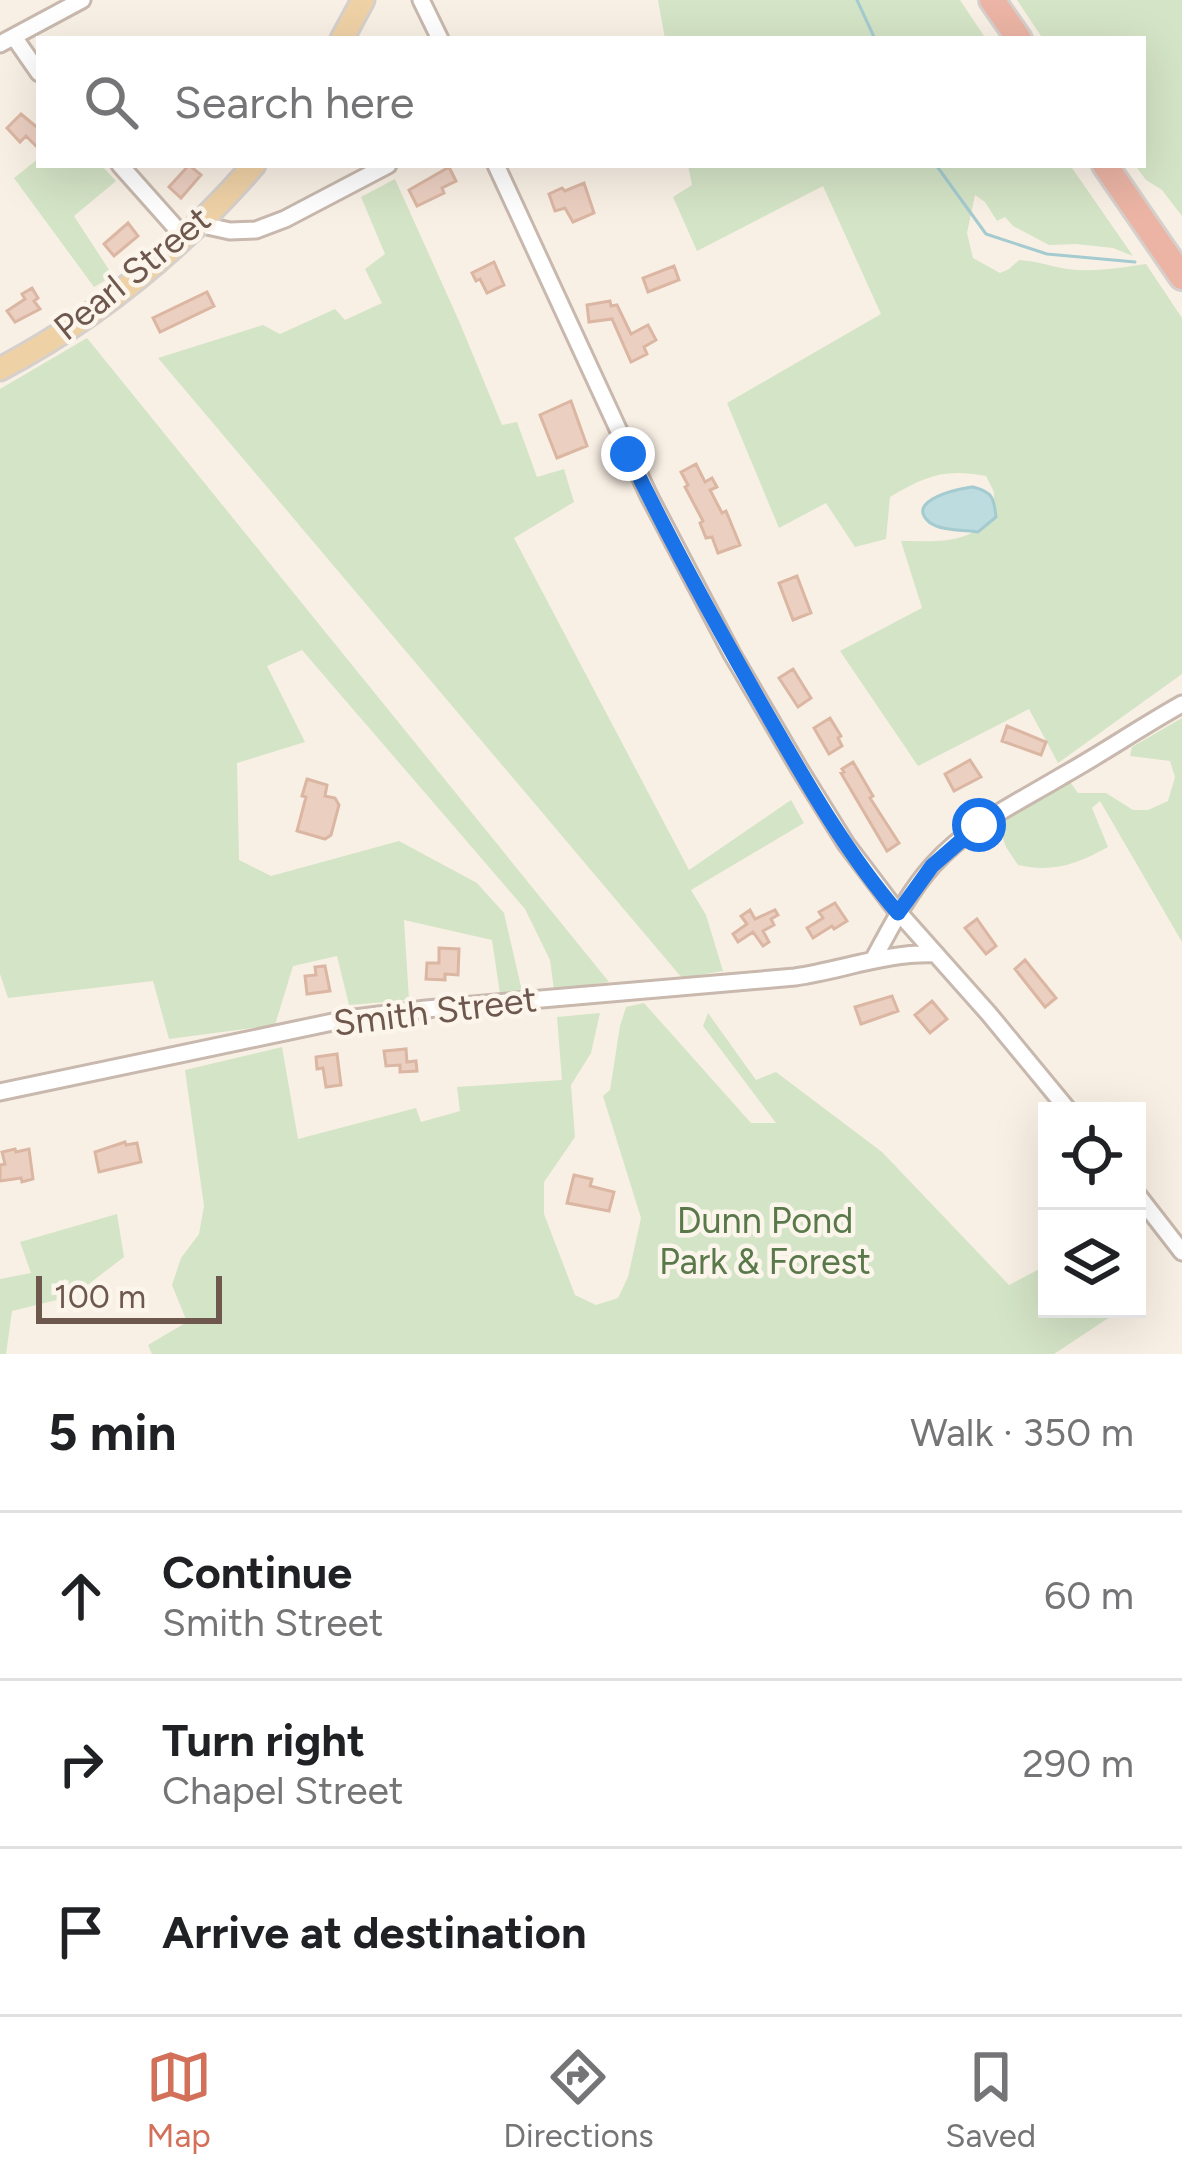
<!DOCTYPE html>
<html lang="en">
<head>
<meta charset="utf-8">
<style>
	:root { --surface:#fff; --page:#f2f2f2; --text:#202124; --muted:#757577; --line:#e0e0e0; --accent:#d3705a }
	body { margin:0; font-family:Figtree,sans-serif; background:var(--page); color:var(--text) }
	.controls { position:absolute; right:36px; bottom:36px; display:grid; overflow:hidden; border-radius:0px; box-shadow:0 12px 48px #0002 }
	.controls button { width:108px; height:108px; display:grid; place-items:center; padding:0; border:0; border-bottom:3px solid var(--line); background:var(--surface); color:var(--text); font:60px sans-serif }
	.scale { position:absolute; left:36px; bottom:30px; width:186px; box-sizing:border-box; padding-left:12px; border:6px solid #6e584e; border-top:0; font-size:33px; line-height:42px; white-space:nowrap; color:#6e584e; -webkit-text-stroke:9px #fcf5eb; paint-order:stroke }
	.stop { position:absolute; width:36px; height:36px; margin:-27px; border:9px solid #1a73e8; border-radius:50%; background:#fff }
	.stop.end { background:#1a73e8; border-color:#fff; box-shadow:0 3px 12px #0008 }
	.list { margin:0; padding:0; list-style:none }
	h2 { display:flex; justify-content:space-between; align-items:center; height:156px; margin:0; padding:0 48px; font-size:51px }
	h2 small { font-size:39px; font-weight:400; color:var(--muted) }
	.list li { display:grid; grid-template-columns:78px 1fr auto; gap:36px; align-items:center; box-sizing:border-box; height:168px; padding:0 48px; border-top:3px solid var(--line) }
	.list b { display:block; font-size:45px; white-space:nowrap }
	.list p { margin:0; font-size:39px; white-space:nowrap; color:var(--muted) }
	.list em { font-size:39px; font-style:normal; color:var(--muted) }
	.icon { flex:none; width:66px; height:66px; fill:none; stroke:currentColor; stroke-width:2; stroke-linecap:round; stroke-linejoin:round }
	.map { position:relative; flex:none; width:1182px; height:1354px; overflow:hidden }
	.search { position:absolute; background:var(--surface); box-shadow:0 12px 48px #0002; left:36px; right:36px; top:36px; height:132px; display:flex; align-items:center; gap:30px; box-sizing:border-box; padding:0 42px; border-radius:0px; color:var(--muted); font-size:45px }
	.sheet { height:660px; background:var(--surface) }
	nav { display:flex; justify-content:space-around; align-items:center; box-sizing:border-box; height:168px; border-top:3px solid var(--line); background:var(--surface); font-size:33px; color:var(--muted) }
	nav a { display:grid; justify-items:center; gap:6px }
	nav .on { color:var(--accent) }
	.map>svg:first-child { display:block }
</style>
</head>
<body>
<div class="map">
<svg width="1182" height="1354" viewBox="0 0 1182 1354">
	<rect width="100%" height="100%" fill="#f9f0e5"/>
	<path fill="#d4e4c6" d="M658,0H960L986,39H665Z
		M1017,0H1182V216L1162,190L1146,180L1135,165H1143V39H1043Z
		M39,158V165H101L116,181L74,216L113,276L94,287L14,178Z
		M688,165H1070L1133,256L1113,248L1076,244L1049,245L1013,226L1005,217L997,221L985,202L975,195L967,233L973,258L1000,273L1009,269L1019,260C1033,261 1044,264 1057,267C1085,274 1119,268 1146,264L1182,318V674L1058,763L1029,709L918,766L840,651L922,608L901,541C940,541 964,545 994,517V492L986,476C945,468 925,476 890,497L886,539L855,547L826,503L779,528L727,403L881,314L823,186L697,251L673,197L692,185Z
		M395,179L459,321L502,425L517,422L537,477L564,469L574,502L514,538L689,870L791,800L804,823L691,890L706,915L723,971L682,978L158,358L263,325L280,334L335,309L345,320L382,303L365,269L385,254L361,197Z
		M87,338L609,982L554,990L550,960L525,909L302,650L267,666L305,742L237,763L239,860L271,876L399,841L477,883L504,913L522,991L500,994L492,940L404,920L409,1000L349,1005L337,956L293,966L275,1025L169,1039L153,981L8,998L0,974V389Z
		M1182,718V942L1100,801L1092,808L1108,847C1077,864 1053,873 1018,865L1006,847L999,827L1025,805L1068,779L1078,793H1106L1133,810H1148L1168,801L1175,777L1170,761L1130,756L1132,747Z
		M644,1003L751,1123H776L703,1026L708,1013L756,1080L776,1072L882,1152L1009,1285L1047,1265V1309H1122L1054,1354H152L148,1345L187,1322L172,1285L181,1258L199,1234L204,1206L185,1070L282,1047L298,1139L416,1108L421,1122L460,1111L457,1087L562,1080L557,1017L600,1013L591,1053L571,1085L575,1137L544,1182V1214L575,1295L596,1305L618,1298L628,1277L641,1218L603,1096L610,1090L620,1026L626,1007Z
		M117,1214L124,1257L73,1296L12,1311L6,1354H0V1279L31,1273L20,1242Z"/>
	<path fill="#bddce0" stroke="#a4cbd0" stroke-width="3" d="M973,487C992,492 994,497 996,517L978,532C964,530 940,531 929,522C904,500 961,488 973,487Z"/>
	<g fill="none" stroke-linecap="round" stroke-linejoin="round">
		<path stroke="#a4cbd0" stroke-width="3" d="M857,0L875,39
			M936,165L986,234L1047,254L1135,262"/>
	</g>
	<path fill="#ebcfc1" stroke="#dbb6a3" stroke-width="3" d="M21,114L39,129V149L26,136L20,142L7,128Z
		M189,165L201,175L181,198L169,187Z
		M449,167L456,181L442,188L444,193L417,206L409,190Z
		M584,183L594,213L573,222L565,208L555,211L549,194L562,188L565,191Z
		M128,223L138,236L114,256L104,244Z
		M494,262L504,285L487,293L480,279L476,281L472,273Z
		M674,266L679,280L648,292L643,278Z
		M32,288L38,298L34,301L40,309L15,322L7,311L25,299L22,294Z
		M207,292L214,306L160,332L153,318Z
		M610,301L611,306L617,305L631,334L648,325L656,340L644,347L647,354L631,362L612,319L589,322L587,305Z
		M571,401L587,446L557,458L540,415Z
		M696,464L705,482L712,478L717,487L710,490L722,513L726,511L740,545L718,553L712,537L706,538L700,523L703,521L685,487L688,485L681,472Z
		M797,576L811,613L793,620L779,583Z
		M793,669L811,698L798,707L779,678Z
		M830,718L841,736L838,738L842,746L829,754L814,728Z
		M1007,726L1046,742L1041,755L1002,741Z
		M970,760L981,777L954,791L945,774Z
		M853,762L873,796L870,798L899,843L887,851L841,773L844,772L842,769Z
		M307,779L327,785L325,796L335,798L339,805L331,835L325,839L297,831L306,797L302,796Z
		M835,903L847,921L834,929L832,926L813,938L807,928L823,918L819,912Z
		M750,910L755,919L775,910L778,915L771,919L774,925L763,931L769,942L763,946L753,932L738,942L733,934L747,924L741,916Z
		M977,919L996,946L986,954L965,928Z
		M439,948L459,949L458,975L445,974V980L426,979L427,963H439Z
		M1025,960L1056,998L1045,1007L1015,969Z
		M325,966L330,991L307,994L305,976L316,975L315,967Z
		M892,996L898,1011L861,1024L855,1007Z
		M932,1001L947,1019L930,1033L915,1015Z
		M406,1049L407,1062L416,1061L417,1071L400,1072V1065L386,1066L384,1051Z
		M337,1054L341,1085L326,1087L323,1068L317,1069L316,1057Z
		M125,1142L126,1145L137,1143L141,1162L99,1172L95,1152Z
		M15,1149L16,1152L29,1149L33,1179L22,1182L21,1178L0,1181V1165L5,1164L2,1152Z
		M574,1175L592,1179L590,1186L614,1192L609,1211L567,1203Z"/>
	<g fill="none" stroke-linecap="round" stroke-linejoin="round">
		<g stroke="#c8b8ad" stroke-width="21">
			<path id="minor" d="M421,0L440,39
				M14,37L39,73
				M0,44L82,0
				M120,165L184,237
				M496,165L649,496L732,654L800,770L846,844L893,906L989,1014L1069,1111
				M198,224L230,231L256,230L285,219L388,165
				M873,960C891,927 908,893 933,865C969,825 1017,803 1062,776C1103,753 1141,727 1182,704
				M0,1092L347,1019L426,1009L795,977C843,970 887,952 936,954
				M1137,1194L1182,1252"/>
		</g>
		<g stroke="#d6d0cd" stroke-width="27">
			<path id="major" d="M342,39L363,0
				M0,369C97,318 182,248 254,165"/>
		</g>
		<g stroke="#d6d0cd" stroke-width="30">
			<path id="highway" d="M992,0L1019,39
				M1105,165L1182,277"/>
		</g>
		<use href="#minor" stroke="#fff" stroke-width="15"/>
		<use href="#major" stroke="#efd1a6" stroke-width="21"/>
		<use href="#highway" stroke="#ebb4a4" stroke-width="24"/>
	</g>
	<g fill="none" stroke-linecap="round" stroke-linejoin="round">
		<path stroke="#1a73e8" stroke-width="15" d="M628,454C672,545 721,634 771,721C809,787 848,855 898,913L932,866L979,825"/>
	</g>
	<g text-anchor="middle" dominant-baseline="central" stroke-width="9" stroke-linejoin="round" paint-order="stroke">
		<g font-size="36" fill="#6e584e" stroke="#fcf5eb">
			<text transform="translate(132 273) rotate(-39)">Pearl Street</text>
			<text transform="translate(435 1011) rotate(-7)">Smith Street</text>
		</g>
		<g font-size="36" fill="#5a794b" stroke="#fcf5eb">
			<text x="765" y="1220">Dunn Pond<tspan x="765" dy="41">Park &amp; Forest</tspan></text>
		</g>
	</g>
</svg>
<div class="controls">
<button><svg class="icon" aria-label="locate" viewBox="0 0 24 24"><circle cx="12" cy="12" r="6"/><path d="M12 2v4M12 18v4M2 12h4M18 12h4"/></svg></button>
<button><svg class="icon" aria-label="layers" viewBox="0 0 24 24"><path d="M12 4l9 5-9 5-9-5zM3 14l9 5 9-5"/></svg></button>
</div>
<div class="scale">100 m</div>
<div class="stop" style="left:979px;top:825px"></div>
<div class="stop end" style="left:628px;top:454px"></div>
<div class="search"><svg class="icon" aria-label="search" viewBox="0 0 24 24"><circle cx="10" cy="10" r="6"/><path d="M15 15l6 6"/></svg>Search here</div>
</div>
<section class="sheet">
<h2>5 min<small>Walk · 350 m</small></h2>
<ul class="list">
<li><svg class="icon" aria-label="ahead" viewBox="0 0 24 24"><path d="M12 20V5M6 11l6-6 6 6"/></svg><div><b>Continue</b><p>Smith Street</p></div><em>60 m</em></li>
<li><svg class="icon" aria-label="right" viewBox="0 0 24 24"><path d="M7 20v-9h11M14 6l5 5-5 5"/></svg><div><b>Turn right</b><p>Chapel Street</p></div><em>290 m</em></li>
<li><svg class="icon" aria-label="arrive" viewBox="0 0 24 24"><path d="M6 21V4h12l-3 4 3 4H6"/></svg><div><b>Arrive at destination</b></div></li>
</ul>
</section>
<nav>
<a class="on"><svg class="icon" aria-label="map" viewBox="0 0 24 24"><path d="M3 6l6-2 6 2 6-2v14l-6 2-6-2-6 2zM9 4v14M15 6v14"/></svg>Map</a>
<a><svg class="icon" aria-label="directions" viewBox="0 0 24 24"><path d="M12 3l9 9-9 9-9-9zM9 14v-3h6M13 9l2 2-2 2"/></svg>Directions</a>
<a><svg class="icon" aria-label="saved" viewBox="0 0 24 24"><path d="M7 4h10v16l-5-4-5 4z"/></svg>Saved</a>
</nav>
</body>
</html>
